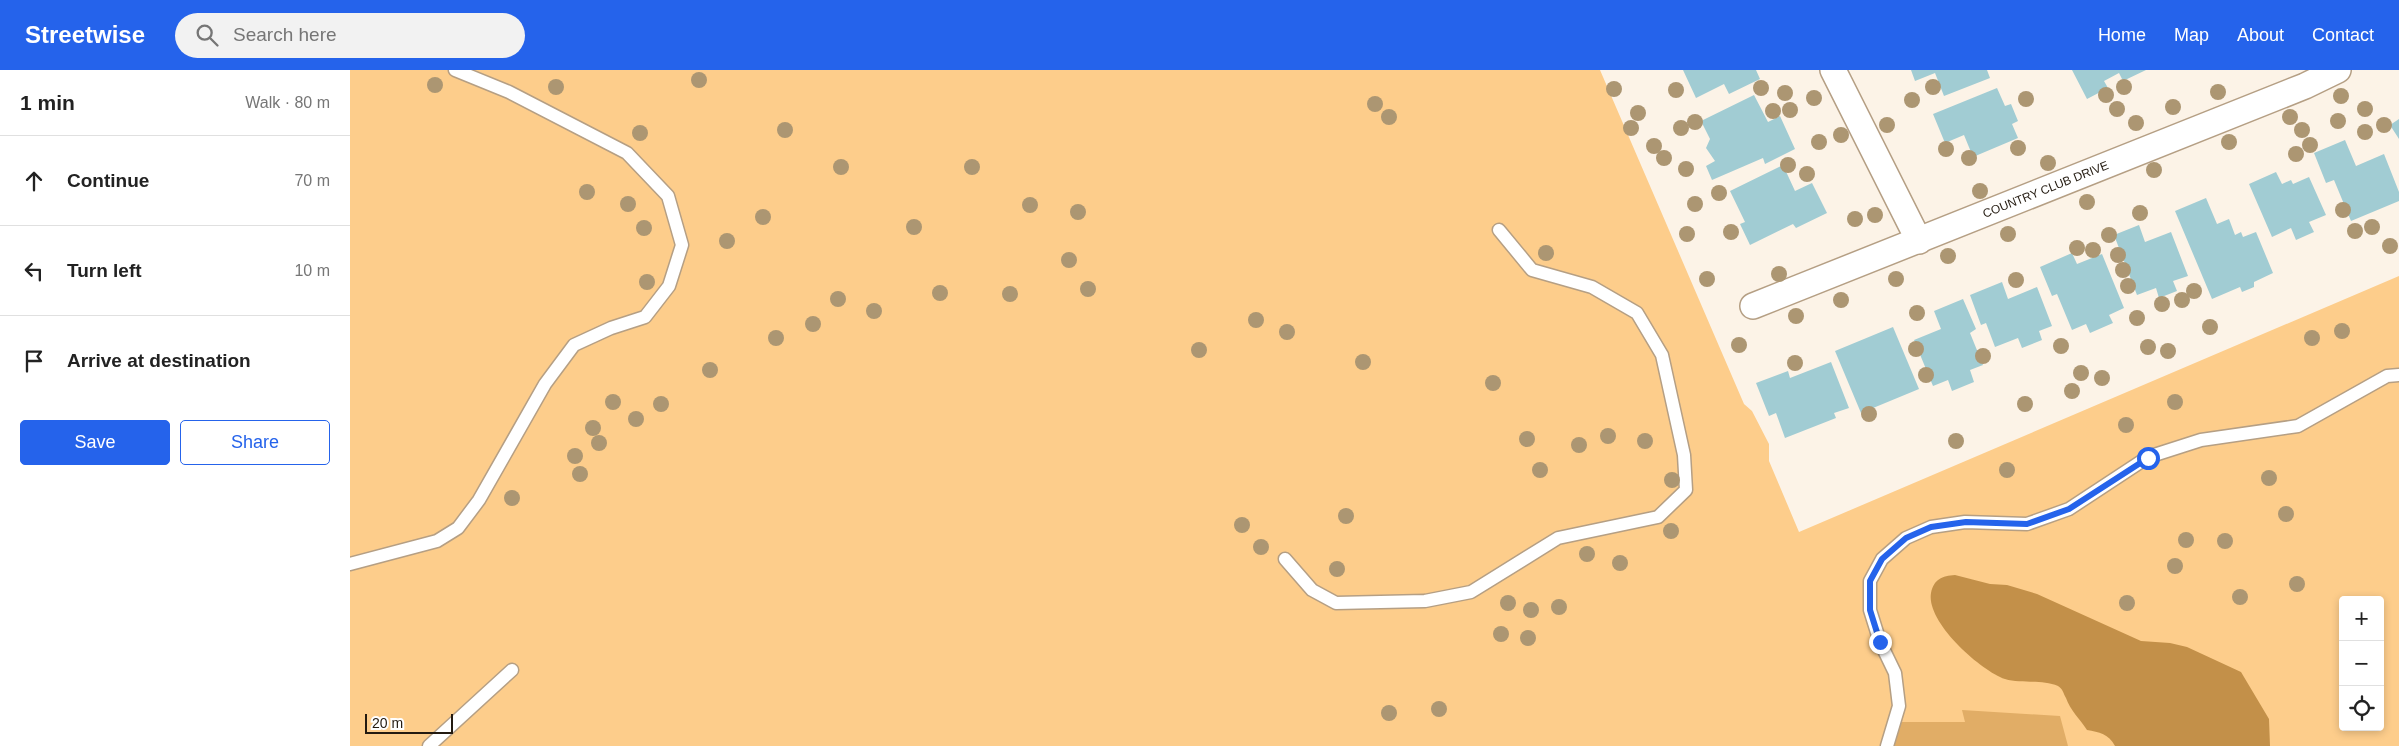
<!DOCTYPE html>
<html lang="en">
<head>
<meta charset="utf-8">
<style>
	:root { --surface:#fff; --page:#f2f2f2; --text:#222; --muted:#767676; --line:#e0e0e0; --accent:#2563eb }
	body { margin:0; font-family:Helvetica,sans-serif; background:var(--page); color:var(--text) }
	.controls { position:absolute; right:15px; bottom:15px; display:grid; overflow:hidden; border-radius:5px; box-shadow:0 2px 8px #0003 }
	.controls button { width:45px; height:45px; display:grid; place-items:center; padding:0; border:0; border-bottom:1px solid var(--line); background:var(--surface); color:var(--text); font:25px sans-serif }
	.scale { position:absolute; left:15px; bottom:12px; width:88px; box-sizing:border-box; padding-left:5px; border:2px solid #231a10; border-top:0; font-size:14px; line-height:18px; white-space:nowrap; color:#231a10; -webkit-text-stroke:4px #fff; paint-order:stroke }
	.stop { position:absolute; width:15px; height:15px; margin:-11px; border:4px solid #2563eb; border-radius:50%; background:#fff }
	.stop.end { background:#2563eb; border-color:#fff; box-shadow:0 1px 5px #0008 }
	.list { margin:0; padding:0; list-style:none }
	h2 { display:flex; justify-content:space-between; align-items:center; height:65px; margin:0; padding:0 20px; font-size:21px }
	h2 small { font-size:16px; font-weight:400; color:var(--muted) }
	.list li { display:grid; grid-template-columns:32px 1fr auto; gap:15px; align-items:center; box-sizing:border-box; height:90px; padding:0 20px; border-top:1px solid var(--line) }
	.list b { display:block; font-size:19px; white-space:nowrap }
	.list em { font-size:16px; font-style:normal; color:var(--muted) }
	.actions { display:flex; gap:10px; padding:15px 20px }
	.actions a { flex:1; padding:11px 0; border:1px solid var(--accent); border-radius:5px; text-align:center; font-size:18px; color:var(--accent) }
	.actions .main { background:var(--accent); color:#fff }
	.icon { flex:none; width:28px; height:28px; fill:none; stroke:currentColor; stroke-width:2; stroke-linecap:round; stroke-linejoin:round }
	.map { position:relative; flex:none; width:2049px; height:676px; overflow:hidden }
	header { display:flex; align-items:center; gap:30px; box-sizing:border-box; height:70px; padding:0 25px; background:var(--accent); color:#fff }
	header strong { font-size:24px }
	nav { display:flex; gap:28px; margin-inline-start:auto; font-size:18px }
	.search { width:350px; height:45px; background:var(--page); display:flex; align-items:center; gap:12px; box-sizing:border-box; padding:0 18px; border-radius:28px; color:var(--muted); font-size:19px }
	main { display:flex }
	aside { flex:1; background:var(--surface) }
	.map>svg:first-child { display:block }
</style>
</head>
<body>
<header>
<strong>Streetwise</strong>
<div class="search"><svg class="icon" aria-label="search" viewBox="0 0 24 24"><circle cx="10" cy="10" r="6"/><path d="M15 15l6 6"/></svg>Search here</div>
<nav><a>Home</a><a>Map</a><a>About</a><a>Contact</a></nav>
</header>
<main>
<aside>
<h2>1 min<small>Walk · 80 m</small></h2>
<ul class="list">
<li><svg class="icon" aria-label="ahead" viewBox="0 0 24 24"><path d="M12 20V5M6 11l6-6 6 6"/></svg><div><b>Continue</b></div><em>70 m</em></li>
<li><svg class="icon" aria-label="left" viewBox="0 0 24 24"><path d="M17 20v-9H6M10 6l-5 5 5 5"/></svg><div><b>Turn left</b></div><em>10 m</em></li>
<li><svg class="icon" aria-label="arrive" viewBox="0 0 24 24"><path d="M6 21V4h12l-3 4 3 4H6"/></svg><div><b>Arrive at destination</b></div></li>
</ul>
<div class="actions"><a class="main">Save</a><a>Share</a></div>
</aside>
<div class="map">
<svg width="2049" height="676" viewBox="0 0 2049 676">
	<rect width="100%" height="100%" fill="#fcf3e7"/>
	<path fill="#fdcd8b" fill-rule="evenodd" d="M0,0H1250L1394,334L1402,341L1419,374V391L1449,462L2049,206V676H0ZM1993,530H2030V657H1993Z"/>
	<path fill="#e1ad66" d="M1612,640L1710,646L1718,676H1542L1550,652H1615Z"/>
	<path fill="#c39049" d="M1605,505L1640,514L1657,515L1687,524L1791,571L1820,573L1837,577L1891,602L1919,649L1920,676H1765C1759,664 1749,662 1737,660C1730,649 1720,640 1716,628C1713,623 1713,619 1708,616C1692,609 1671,614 1655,609C1630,600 1576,552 1581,523C1584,509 1592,506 1605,505Z"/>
	<path fill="#a1ccd3" d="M1333,0H1406L1410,9L1379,24L1374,14L1346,28Z
		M1561,0H1637L1640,8L1594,26L1585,3L1565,11Z
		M1722,0H1796L1773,11L1769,3L1754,11L1758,18L1737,29Z
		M1647,18L1655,36L1661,34L1668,51L1662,54L1668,68L1623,87L1614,65L1595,73L1583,44Z
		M1404,25L1418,52L1430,46L1445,79L1415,94L1413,88L1362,110L1356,96L1365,91L1356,78L1360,69L1351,51Z
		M2049,49V69L2040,55Z
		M1995,70L2006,96L2034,84L2049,122V131L2001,151L1984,110L1976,113L1964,83Z
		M1433,95L1445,121L1462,113L1477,143L1446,158L1443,154L1400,175L1390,154L1395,152L1380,121Z
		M1926,102L1932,114L1941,110L1943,114L1959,107L1976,145L1959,152L1964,162L1946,170L1941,158L1922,167L1899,114Z
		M1856,128L1867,154L1879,149L1885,165L1891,162L1893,167L1906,162L1923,203L1904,212V217L1892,222L1890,217L1862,229L1825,141Z
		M1789,155L1795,172L1821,162L1838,206L1823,211L1827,221L1809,228L1806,218L1787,225L1764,165Z
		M1722,183L1727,194L1752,184L1774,238L1759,245L1763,253L1740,263L1736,254L1722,260L1707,224L1702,226L1690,197Z
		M1652,212L1658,229L1687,217L1702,256L1689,261L1692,270L1672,278L1668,268L1645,277L1636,253L1631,255L1620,225Z
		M1613,229L1626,259L1620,263L1633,295L1620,300L1624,312L1602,321L1598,310L1583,316L1564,270L1591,259L1584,241Z
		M1543,257L1569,319L1511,343L1485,281Z
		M1481,292L1499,338L1484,343L1486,348L1435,368L1426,343L1419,346L1406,313L1438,301L1440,308Z"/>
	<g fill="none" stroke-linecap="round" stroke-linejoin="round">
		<g stroke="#b59f84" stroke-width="15">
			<path id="service" d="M935,489L962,520L986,533L1075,531L1121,522L1208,468L1308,447L1336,420L1334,385L1312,285L1287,243L1242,217L1182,200L1149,160
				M0,494L87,471L108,458L129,430L195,314L224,275L261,258L295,247L319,216L332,175L318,126L277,83L159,22L105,0
				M79,676L162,600
				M1537,676L1549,636L1545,603L1530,572L1520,540V511L1532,489L1556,468L1581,457L1615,452L1677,454L1719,439L1798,387L1851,370L1948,356L2037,306L2049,305"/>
		</g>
		<g stroke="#b59f84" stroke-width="28">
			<g id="minor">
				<path d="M1483,0L1569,171"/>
				<path id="s1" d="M1403,236L1955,16L1988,0"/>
			</g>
		</g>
		<use href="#service" stroke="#fff" stroke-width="12"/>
		<use href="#minor" stroke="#fff" stroke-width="25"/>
	</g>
	<g fill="#ac9672">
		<circle cx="349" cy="10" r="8"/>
		<circle cx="85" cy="15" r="8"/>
		<circle cx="206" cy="17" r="8"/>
		<circle cx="1583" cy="17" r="8"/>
		<circle cx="1774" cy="17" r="8"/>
		<circle cx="1411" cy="18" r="8"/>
		<circle cx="1264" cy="19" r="8"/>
		<circle cx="1326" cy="20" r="8"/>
		<circle cx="1868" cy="22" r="8"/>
		<circle cx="1435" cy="23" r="8"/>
		<circle cx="1756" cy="25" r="8"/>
		<circle cx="1991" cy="26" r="8"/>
		<circle cx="1464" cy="28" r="8"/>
		<circle cx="1676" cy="29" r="8"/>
		<circle cx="1562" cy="30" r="8"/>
		<circle cx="1025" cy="34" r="8"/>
		<circle cx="1823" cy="37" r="8"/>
		<circle cx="1767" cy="39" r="8"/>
		<circle cx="2015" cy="39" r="8"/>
		<circle cx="1440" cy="40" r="8"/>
		<circle cx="1423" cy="41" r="8"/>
		<circle cx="1288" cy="43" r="8"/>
		<circle cx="1039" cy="47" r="8"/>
		<circle cx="1940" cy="47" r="8"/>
		<circle cx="1988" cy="51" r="8"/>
		<circle cx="1345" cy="52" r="8"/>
		<circle cx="1786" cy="53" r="8"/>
		<circle cx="1537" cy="55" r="8"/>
		<circle cx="2034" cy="55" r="8"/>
		<circle cx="1281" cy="58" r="8"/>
		<circle cx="1331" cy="58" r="8"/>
		<circle cx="435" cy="60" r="8"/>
		<circle cx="1952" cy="60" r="8"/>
		<circle cx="2015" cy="62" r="8"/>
		<circle cx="290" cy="63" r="8"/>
		<circle cx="1491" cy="65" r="8"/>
		<circle cx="1469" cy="72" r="8"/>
		<circle cx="1879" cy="72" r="8"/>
		<circle cx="1960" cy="75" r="8"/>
		<circle cx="1304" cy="76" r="8"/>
		<circle cx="1668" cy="78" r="8"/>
		<circle cx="1596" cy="79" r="8"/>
		<circle cx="1946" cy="84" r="8"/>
		<circle cx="1314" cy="88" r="8"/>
		<circle cx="1619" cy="88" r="8"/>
		<circle cx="1698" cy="93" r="8"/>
		<circle cx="1438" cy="95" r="8"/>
		<circle cx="491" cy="97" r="8"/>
		<circle cx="622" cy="97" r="8"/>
		<circle cx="1336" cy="99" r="8"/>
		<circle cx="1804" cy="100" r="8"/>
		<circle cx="1457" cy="104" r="8"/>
		<circle cx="1630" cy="121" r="8"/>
		<circle cx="237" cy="122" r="8"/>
		<circle cx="1369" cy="123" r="8"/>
		<circle cx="1737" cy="132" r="8"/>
		<circle cx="278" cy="134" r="8"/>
		<circle cx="1345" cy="134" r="8"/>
		<circle cx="680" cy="135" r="8"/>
		<circle cx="1993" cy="140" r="8"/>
		<circle cx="728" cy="142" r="8"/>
		<circle cx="1790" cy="143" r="8"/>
		<circle cx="1525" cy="145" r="8"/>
		<circle cx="413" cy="147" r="8"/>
		<circle cx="1505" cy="149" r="8"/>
		<circle cx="564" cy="157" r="8"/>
		<circle cx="2022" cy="157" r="8"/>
		<circle cx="294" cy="158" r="8"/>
		<circle cx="2005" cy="161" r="8"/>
		<circle cx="1381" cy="162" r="8"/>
		<circle cx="1337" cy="164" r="8"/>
		<circle cx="1658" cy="164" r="8"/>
		<circle cx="1759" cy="165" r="8"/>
		<circle cx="377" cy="171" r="8"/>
		<circle cx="2040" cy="176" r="8"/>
		<circle cx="1727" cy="178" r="8"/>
		<circle cx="1743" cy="180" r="8"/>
		<circle cx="1196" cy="183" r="8"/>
		<circle cx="1768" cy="185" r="8"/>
		<circle cx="1598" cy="186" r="8"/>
		<circle cx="719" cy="190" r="8"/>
		<circle cx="1773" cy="200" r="8"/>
		<circle cx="1429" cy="204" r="8"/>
		<circle cx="1357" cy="209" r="8"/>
		<circle cx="1546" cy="209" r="8"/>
		<circle cx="1666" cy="210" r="8"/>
		<circle cx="297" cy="212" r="8"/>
		<circle cx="1778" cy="216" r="8"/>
		<circle cx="738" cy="219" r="8"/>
		<circle cx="1844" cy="221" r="8"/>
		<circle cx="590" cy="223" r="8"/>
		<circle cx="660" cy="224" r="8"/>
		<circle cx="488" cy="229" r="8"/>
		<circle cx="1491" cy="230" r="8"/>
		<circle cx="1832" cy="230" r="8"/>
		<circle cx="1812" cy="234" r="8"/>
		<circle cx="524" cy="241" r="8"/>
		<circle cx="1567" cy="243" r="8"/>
		<circle cx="1446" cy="246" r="8"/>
		<circle cx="1787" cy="248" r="8"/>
		<circle cx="906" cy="250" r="8"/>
		<circle cx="463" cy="254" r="8"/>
		<circle cx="1860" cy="257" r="8"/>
		<circle cx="1992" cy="261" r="8"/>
		<circle cx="937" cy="262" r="8"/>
		<circle cx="426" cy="268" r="8"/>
		<circle cx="1962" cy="268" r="8"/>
		<circle cx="1389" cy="275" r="8"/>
		<circle cx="1711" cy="276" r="8"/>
		<circle cx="1798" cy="277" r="8"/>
		<circle cx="1566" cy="279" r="8"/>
		<circle cx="849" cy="280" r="8"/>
		<circle cx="1818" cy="281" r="8"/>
		<circle cx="1633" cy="286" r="8"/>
		<circle cx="1013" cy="292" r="8"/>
		<circle cx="1445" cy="293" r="8"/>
		<circle cx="360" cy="300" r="8"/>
		<circle cx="1731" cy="303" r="8"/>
		<circle cx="1576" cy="305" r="8"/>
		<circle cx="1752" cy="308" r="8"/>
		<circle cx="1143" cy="313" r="8"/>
		<circle cx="1722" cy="321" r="8"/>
		<circle cx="263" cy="332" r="8"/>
		<circle cx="1825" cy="332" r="8"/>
		<circle cx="311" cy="334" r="8"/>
		<circle cx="1675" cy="334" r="8"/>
		<circle cx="1519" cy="344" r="8"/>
		<circle cx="286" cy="349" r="8"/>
		<circle cx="1776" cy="355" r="8"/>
		<circle cx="243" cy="358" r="8"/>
		<circle cx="1258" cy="366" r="8"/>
		<circle cx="1177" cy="369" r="8"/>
		<circle cx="1295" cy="371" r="8"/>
		<circle cx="1606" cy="371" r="8"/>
		<circle cx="249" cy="373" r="8"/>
		<circle cx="1229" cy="375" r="8"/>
		<circle cx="225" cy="386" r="8"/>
		<circle cx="1190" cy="400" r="8"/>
		<circle cx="1657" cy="400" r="8"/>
		<circle cx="230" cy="404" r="8"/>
		<circle cx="1919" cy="408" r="8"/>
		<circle cx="1322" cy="410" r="8"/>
		<circle cx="162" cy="428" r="8"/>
		<circle cx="1936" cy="444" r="8"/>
		<circle cx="996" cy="446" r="8"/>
		<circle cx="892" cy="455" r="8"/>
		<circle cx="1321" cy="461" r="8"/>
		<circle cx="1836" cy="470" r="8"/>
		<circle cx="1875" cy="471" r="8"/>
		<circle cx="911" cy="477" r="8"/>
		<circle cx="1237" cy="484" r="8"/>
		<circle cx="1270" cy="493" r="8"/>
		<circle cx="1825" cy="496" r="8"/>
		<circle cx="987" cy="499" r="8"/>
		<circle cx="1947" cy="514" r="8"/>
		<circle cx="1890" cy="527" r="8"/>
		<circle cx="1158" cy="533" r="8"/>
		<circle cx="1777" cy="533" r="8"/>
		<circle cx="1209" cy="537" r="8"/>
		<circle cx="1181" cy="540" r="8"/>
		<circle cx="1151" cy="564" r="8"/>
		<circle cx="1178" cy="568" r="8"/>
		<circle cx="1089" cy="639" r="8"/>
		<circle cx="1039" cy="643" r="8"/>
	</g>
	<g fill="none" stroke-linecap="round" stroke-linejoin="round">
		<path stroke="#2563eb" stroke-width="6" d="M1530,572L1520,540V511L1532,489L1556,468L1581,457L1616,452L1677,454L1719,439L1798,388"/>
	</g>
	<g text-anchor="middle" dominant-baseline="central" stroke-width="4.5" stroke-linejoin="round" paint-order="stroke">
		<g font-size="12" fill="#231a10" stroke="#fff">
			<text stroke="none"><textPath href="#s1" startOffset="315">COUNTRY CLUB DRIVE</textPath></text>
		</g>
	</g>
</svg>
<div class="controls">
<button>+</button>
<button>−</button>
<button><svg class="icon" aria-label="locate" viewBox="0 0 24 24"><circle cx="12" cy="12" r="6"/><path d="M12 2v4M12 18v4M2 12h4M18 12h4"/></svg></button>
</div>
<div class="scale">20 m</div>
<div class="stop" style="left:1798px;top:388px"></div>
<div class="stop end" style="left:1530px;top:572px"></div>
</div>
</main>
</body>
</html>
